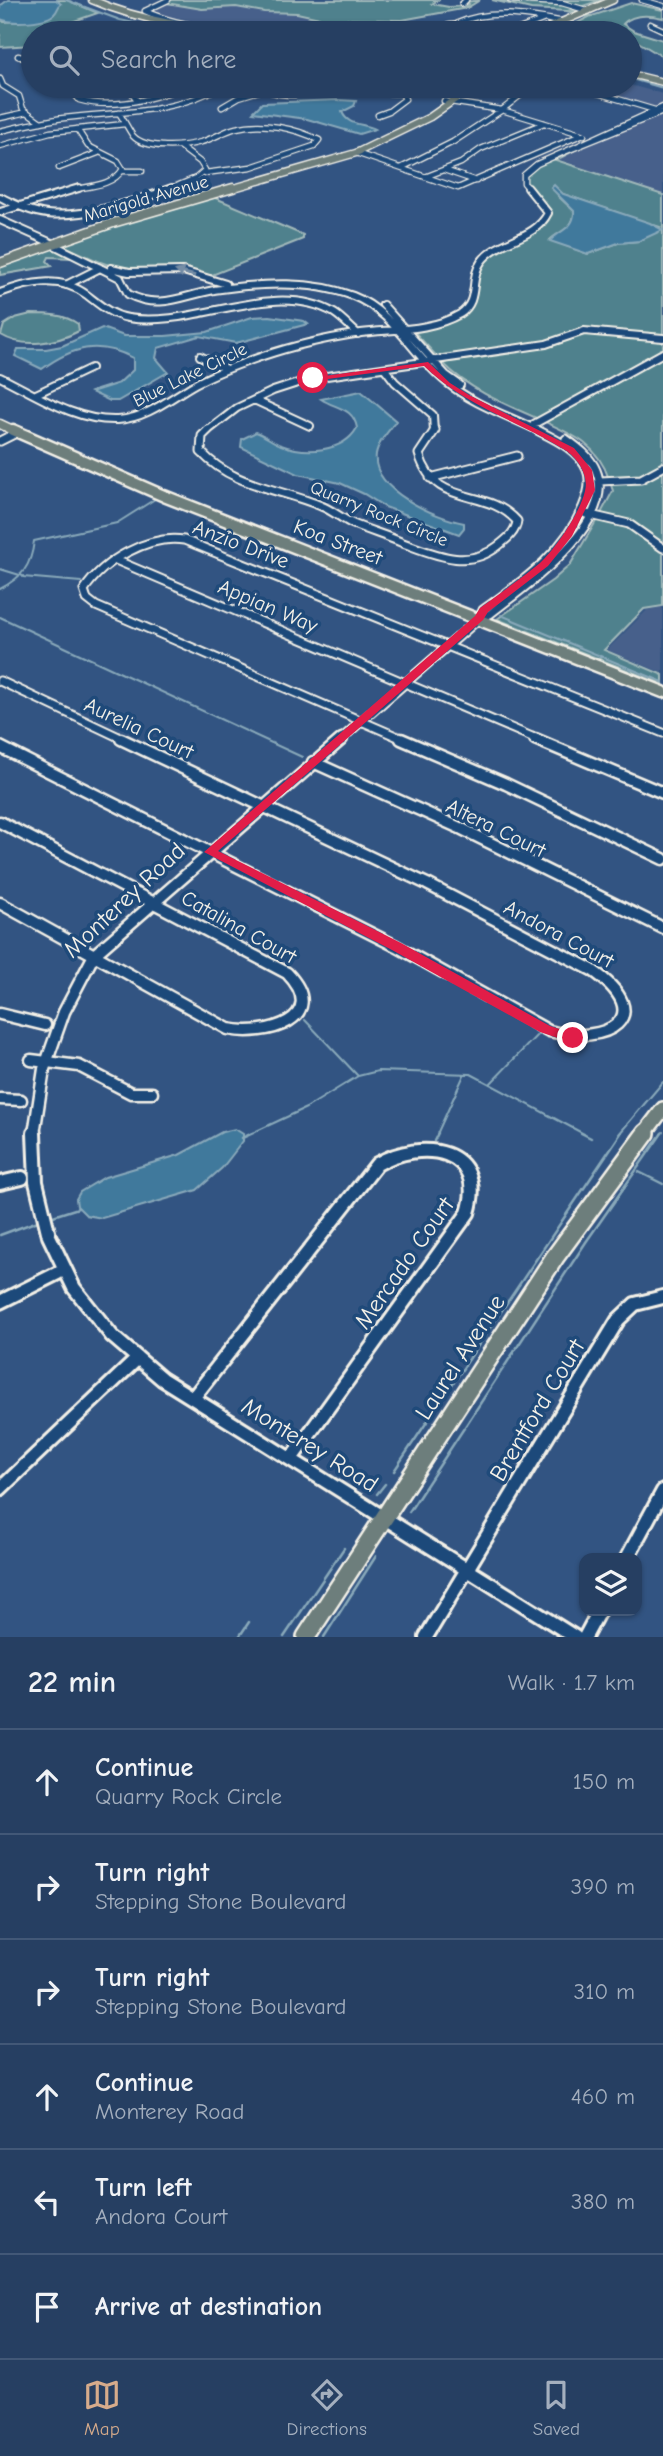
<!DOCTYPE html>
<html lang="en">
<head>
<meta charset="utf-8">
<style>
	:root { --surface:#263f62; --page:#324a6b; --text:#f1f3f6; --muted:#a4afbe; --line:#425877; --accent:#d6ab8b }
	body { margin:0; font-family:"Comic Neue",sans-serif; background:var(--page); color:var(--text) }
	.controls { position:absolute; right:21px; bottom:21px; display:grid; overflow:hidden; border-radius:14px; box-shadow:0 2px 5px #0004 }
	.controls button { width:63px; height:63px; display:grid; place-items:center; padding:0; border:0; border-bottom:2px solid var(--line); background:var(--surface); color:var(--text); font:35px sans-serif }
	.stop { position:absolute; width:21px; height:21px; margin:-16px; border:5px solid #e11d48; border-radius:50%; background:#fff }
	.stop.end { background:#e11d48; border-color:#fff; box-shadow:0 2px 7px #0008 }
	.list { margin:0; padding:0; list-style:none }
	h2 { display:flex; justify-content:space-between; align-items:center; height:91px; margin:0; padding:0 28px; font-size:30px }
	h2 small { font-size:23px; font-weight:400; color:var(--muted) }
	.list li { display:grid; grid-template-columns:46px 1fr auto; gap:21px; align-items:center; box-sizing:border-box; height:105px; padding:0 28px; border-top:2px solid var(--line) }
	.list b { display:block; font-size:26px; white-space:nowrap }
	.list p { margin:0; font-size:23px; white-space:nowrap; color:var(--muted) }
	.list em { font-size:23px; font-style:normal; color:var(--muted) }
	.icon { flex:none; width:38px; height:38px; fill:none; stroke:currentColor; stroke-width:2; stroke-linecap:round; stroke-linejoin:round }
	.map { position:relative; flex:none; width:663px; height:1637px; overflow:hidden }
	.search { position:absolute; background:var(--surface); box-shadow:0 2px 5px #0004; left:21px; right:21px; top:21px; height:77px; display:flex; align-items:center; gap:18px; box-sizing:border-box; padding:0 24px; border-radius:38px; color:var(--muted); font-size:26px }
	.sheet { height:721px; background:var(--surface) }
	nav { display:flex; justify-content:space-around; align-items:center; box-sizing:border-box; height:98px; border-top:2px solid var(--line); background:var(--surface); font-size:19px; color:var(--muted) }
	nav a { display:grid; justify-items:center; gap:4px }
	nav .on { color:var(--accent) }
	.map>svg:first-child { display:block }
</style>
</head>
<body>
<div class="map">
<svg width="663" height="1637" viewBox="0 0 663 1637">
	<rect width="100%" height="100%" fill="#325482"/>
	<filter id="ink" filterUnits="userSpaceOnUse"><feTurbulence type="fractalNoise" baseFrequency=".0143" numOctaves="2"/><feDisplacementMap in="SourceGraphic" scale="14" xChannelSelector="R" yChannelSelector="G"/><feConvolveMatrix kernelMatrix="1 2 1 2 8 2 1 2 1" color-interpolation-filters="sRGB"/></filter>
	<g filter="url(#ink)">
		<path fill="#46608b" d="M166,3L202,9L236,8L264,13L296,14L321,19L315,20L305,32L206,24L147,11Z
			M630,85L663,94V106L656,109L577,86Z
			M663,114V194L558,159Z
			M661,607L663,609V673L607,650L647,610Z"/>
		<path fill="#4f818d" stroke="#a2b9ba" stroke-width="2" fill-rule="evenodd" d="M56,0H67L98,13L71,22L73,27L66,33H33V45L0,47V19L4,22L38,20L54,14L59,1Z
			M170,0H438L432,4L449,7L467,6L469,4L465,2L480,0L467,8L402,20L324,19L297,13L264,12L236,7L202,9L166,3Z
			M492,0L549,4L561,0H601L571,10L592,16L631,3L663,10V18C650,15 633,13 623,24L634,31L663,40V57L630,37V33L599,32L575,24L589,17L567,11L531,9Z
			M583,146L556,160L663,195V337L594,330L557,340L440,360L410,327C428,323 454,321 468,310C485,296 469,272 488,256C505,241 543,237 550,213L526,183V175L539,164ZM557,189L563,194L660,227L639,241L618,243L588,254L550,240C559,231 575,229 574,211L558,196Z
			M213,197L303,235V239L207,277C177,264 145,272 113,266C93,262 76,248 56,244Z
			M51,246L72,258L49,257L47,261L52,266L0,275V265Z
			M31,314C47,314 64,314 78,324L79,331C56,343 24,349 1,335L4,325L15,318Z
			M592,332L629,338L663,339V351L539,419C504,404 469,390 442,362L553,344L574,334Z
			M663,355V464L643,476L609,479C598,445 574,435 543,421Z
			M663,469V545L640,528L600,515L613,491L610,482H636Z
			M598,518L626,525L663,551V606L644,609L604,650L663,675V684L497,619L553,580L570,565Z"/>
		<path fill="#41799c" stroke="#89a9ba" stroke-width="2" d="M8,0H56L61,4C58,6 58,10 55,13C48,23 11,24 0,19V6Z
			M339,100L356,101L354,106L342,112C348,126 363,123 375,129L359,134L307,119L253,112L262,103Z
			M554,185L563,194L650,223L663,230L639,241L618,243L588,254L550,241C559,230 575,229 574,211L551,188Z
			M269,316L304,321L308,324L236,343L199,336L158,348L156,358L168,372L118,401H110L91,392L119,383L133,370V358C98,340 72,347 42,369L15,356L18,349H46L62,346L102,328L124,336H165L207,332L252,317Z
			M361,391L396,421C389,431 378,442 376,454C371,490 436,518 464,523V528L459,534L385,507L364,494L340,483L298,474L241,447L242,439L256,432C265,435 272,442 281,445C305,454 343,453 357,428C353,407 336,409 321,399Z
			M235,1129L243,1134V1141L222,1168L197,1190L102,1218L86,1215L77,1206L76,1199L80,1192L105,1177L179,1155L222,1132Z"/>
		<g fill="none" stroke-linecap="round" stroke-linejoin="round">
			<path stroke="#89a9ba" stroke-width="2" d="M66,0L120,20L182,33
				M635,80L663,88
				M0,569L23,576
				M23,577L81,582
				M0,589C22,577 31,567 34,541L117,523L155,499
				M501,615L663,682
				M0,617L302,757
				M305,1020L357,1075
				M490,1084L540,1032
				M250,1134L306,1108L358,1076L378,1071L471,1074L584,1134
				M437,1134L464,1075
				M619,1134L663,1082
				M661,1134L663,1132"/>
			<path stroke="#89a9ba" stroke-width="2.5" d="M581,1133L591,1138
				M242,1138L253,1133
				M434,1141L438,1133
				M639,1172L663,1184
				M50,1217L78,1208
				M0,1235L38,1221
				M394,1471L621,1133
				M377,1494L385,1484
				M409,1512L586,1242L662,1133
				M239,1637L249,1622
				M284,1637L344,1548
				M324,1637L376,1556"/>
			<g stroke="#f4f1e8" stroke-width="7">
				<path id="minor-far4" d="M510,0L562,3L589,11
					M642,0L663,6
					M462,4L466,0
					M145,11C192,33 263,31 314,33
					M145,11L168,0
					M563,23L545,19L514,31L490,33L468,28L458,23C490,8 531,16 565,22
					M650,24L663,30
					M437,27L458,24
					M18,56L33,60
					M0,79L3,86L19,96L23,109L41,122
					M69,86L79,100C114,110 154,99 187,86
					M127,86L137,100
					M258,86C285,103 315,90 345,90C374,90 399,99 427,86
					M574,86L658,111
					M444,101L502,110L532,86
					M222,107L239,97L262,90
					M663,107L564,152L663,112
					M119,113C124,120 128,129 133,136C146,150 184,147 201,142C213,139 224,131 236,128C262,121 295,128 319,140L314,146L251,167L205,173
					M378,115L389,111L405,99L402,93
					M0,118L27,112
					M0,131C21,126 42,121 64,118C119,111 172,115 221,86
					M0,146L50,132L125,124
					M356,153L458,188L581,135
					M59,168L98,153
					M401,168L453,142L502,110L584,135
					M444,170L476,181
					M123,171H142
					M425,177L461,163L481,149L544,123
					M71,190C89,186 113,186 123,169L118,161L88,146L77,129
					M167,190L196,178L205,170L200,162L179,146
					M530,190L524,183V175L537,164L564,152"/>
			</g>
			<g stroke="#f4f1e8" stroke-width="10">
				<path id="minor-far3" d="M0,197C15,204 30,212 47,214C84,218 137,201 172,188
					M0,212L79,188
					M0,220L56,245
					M52,244L120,278L128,294C161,312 187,293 221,289C263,283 312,280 353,296C394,312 413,356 446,382C474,405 509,416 541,432
					M111,268L129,272L183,271L226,284
					M66,285L100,268
					M0,293C29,282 60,275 87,295C100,305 111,315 128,318C194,329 273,278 334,313C342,318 350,327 358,334
					M383,305L446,375L460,385
					M200,356L226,369
					M385,369L395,382L433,415L434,432
					M0,377C37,395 76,422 118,420C148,418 170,398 195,384C216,372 240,364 263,356C295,345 328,338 361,333C394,329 431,331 460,314C480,301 469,279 481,262C498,238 534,241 548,213L528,188
					M36,394L91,368
					M254,400L310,426
					M534,424L663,353
					M206,432L237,408L273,391L313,378L546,344L584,331L663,338"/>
			</g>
			<g stroke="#f4f1e8" stroke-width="11">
				<path id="minor-far2" d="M208,430L202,436L201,452C234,487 279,488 321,506C332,510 342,519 353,524C370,531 387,536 403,543C436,555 468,570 498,546C507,539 516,532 517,521C484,485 436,510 419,454L435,430
					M0,441L18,432
					M430,478L517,456
					M600,481L641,479L663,467
					M586,514L629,524L663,548
					M118,561L539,740
					M480,618L490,614C524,587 618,523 596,470C590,456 577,447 566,439
					M0,681L125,740
					M340,740L480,618L483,610C524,580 562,555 583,507C588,495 592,482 587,470C579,450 555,439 537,430
					M405,740L96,606L87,599L84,590C104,560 148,535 184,540L663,733"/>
			</g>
			<g stroke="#f4f1e8" stroke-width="15">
				<path id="minor-far1" d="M401,739L506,784L663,859
					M535,739L663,793
					M0,747L396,946L549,1031C607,1046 659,1017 592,970L427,884L121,739
					M313,762L462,829L663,928
					M0,822L287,973C331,1019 266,1037 228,1029L0,903
					M0,1014L45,1025
					M31,1060L79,1066L131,1093H152
					M0,1099L21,1100
					M34,1134L44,1069L64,1012L94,955L342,739"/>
			</g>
			<g stroke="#f4f1e8" stroke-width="18">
				<path id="minor" d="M34,1133L36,1182L49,1236L74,1288L112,1336L162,1379L575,1637
					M0,1183L22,1178
					M0,1302L58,1273
					M193,1398L377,1164C422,1138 488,1148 468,1213L291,1459
					M0,1489L136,1360
					M627,1558L663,1491
					M426,1637L618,1320L635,1304L663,1297
					M585,1637L599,1611"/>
			</g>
			<g stroke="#f4f1e8" stroke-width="9">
				<path id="major-far4" d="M92,0C145,23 200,29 257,33
					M536,33L613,0
					M630,74L663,82
					M227,190L356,153L430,117L474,86"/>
			</g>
			<g stroke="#f4f1e8" stroke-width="11">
				<path id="major-far3" d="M0,263L113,223L233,188
					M0,424L17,432"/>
			</g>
			<g stroke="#f4f1e8" stroke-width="15">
				<path id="major-far2" d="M13,430L164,496L663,692"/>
			</g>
			<g stroke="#f4f1e8" stroke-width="18">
				<path id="major-far1" d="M644,1134L663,1109"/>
			</g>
			<g stroke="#f4f1e8" stroke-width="22">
				<path id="major" d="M306,1637L555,1257L646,1133"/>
			</g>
			<use href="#minor-far4" stroke="#1f4a7a" stroke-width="4.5"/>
			<use href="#minor-far3" stroke="#1f4a7a" stroke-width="6"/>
			<use href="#minor-far2" stroke="#1f4a7a" stroke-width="7"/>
			<use href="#minor-far1" stroke="#1f4a7a" stroke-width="10"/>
			<use href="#minor" stroke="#1f4a7a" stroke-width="12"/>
			<use href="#major-far4" stroke="#6d7e7c" stroke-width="6"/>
			<use href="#major-far3" stroke="#6d7e7c" stroke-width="8"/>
			<use href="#major-far2" stroke="#6d7e7c" stroke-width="10"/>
			<use href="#major-far1" stroke="#6d7e7c" stroke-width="13"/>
			<use href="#major" stroke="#6d7e7c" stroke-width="17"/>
		</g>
		<defs><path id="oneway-solid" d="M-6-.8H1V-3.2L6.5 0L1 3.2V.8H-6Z" transform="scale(1.75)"/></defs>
		<use fill="#748da6" href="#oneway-solid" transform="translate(185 273) rotate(-166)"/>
	</g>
	<path fill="#e11d48" d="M428,362L450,383L469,395L574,448L592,470L595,490L572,536L548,566L488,612L483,620L218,851L401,943L550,1026L578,1035L579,1038L573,1043L540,1032L392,950L204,852L475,616L480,608C500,593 521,579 540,563C556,548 580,513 585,491C589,476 578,458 565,450C517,420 466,407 424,366L313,381L309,378Z"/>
	<g text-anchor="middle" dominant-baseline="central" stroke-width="7" stroke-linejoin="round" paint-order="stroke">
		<g font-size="18" fill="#f4f1e8" stroke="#1f4a7a">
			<text transform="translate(146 199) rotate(-16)">Marigold Avenue</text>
			<text transform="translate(190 375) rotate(-26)">Blue Lake Circle</text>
			<text transform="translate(379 514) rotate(22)">Quarry Rock Circle</text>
		</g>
		<g font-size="21" fill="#f4f1e8" stroke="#1f4a7a">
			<text transform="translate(338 542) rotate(21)">Koa Street</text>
			<text transform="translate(241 544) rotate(21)">Anzio Drive</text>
			<text transform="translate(268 606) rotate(23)">Appian Way</text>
			<text transform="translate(139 728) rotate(25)">Aurelia Court</text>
			<text transform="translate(496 828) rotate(26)">Altera Court</text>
			<text transform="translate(239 927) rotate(29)">Catalina Court</text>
			<text transform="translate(559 934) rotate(28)">Andora Court</text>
		</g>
		<g font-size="24" fill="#f4f1e8" stroke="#1f4a7a">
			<text transform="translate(124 900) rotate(-43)">Monterey Road</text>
			<text transform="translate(404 1263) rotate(-55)">Mercado Court</text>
			<text transform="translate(460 1357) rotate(-57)">Laurel Avenue</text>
			<text transform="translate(537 1410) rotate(-59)">Brentford Court</text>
			<text transform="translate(310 1445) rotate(32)">Monterey Road</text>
		</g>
	</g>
</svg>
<div class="controls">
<button><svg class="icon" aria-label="layers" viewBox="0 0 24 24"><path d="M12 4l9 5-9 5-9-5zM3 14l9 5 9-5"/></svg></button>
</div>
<div class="stop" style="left:313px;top:378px"></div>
<div class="stop end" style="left:573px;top:1038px"></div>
<div class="search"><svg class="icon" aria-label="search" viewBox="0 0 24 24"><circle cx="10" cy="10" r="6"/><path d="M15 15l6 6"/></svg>Search here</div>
</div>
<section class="sheet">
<h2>22 min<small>Walk · 1.7 km</small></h2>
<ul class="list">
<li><svg class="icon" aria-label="ahead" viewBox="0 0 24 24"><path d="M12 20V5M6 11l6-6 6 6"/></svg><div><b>Continue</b><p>Quarry Rock Circle</p></div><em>150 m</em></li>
<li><svg class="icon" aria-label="right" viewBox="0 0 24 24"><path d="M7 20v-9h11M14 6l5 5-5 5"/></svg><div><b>Turn right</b><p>Stepping Stone Boulevard</p></div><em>390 m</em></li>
<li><svg class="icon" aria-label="right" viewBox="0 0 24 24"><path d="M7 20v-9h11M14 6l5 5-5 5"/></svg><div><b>Turn right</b><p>Stepping Stone Boulevard</p></div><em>310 m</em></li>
<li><svg class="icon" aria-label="ahead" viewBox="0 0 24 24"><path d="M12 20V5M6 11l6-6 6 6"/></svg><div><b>Continue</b><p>Monterey Road</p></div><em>460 m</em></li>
<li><svg class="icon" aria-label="left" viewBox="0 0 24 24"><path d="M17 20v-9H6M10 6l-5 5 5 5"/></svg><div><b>Turn left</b><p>Andora Court</p></div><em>380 m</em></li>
<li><svg class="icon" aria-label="arrive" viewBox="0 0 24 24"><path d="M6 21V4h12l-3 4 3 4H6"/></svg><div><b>Arrive at destination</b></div></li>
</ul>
</section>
<nav>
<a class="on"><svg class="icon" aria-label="map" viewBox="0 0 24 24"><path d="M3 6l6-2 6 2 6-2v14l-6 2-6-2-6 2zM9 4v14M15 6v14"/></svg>Map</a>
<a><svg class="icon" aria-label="directions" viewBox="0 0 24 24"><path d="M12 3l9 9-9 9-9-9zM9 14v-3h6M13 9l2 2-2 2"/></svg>Directions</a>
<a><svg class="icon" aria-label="saved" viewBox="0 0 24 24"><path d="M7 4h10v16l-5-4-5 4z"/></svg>Saved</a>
</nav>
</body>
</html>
